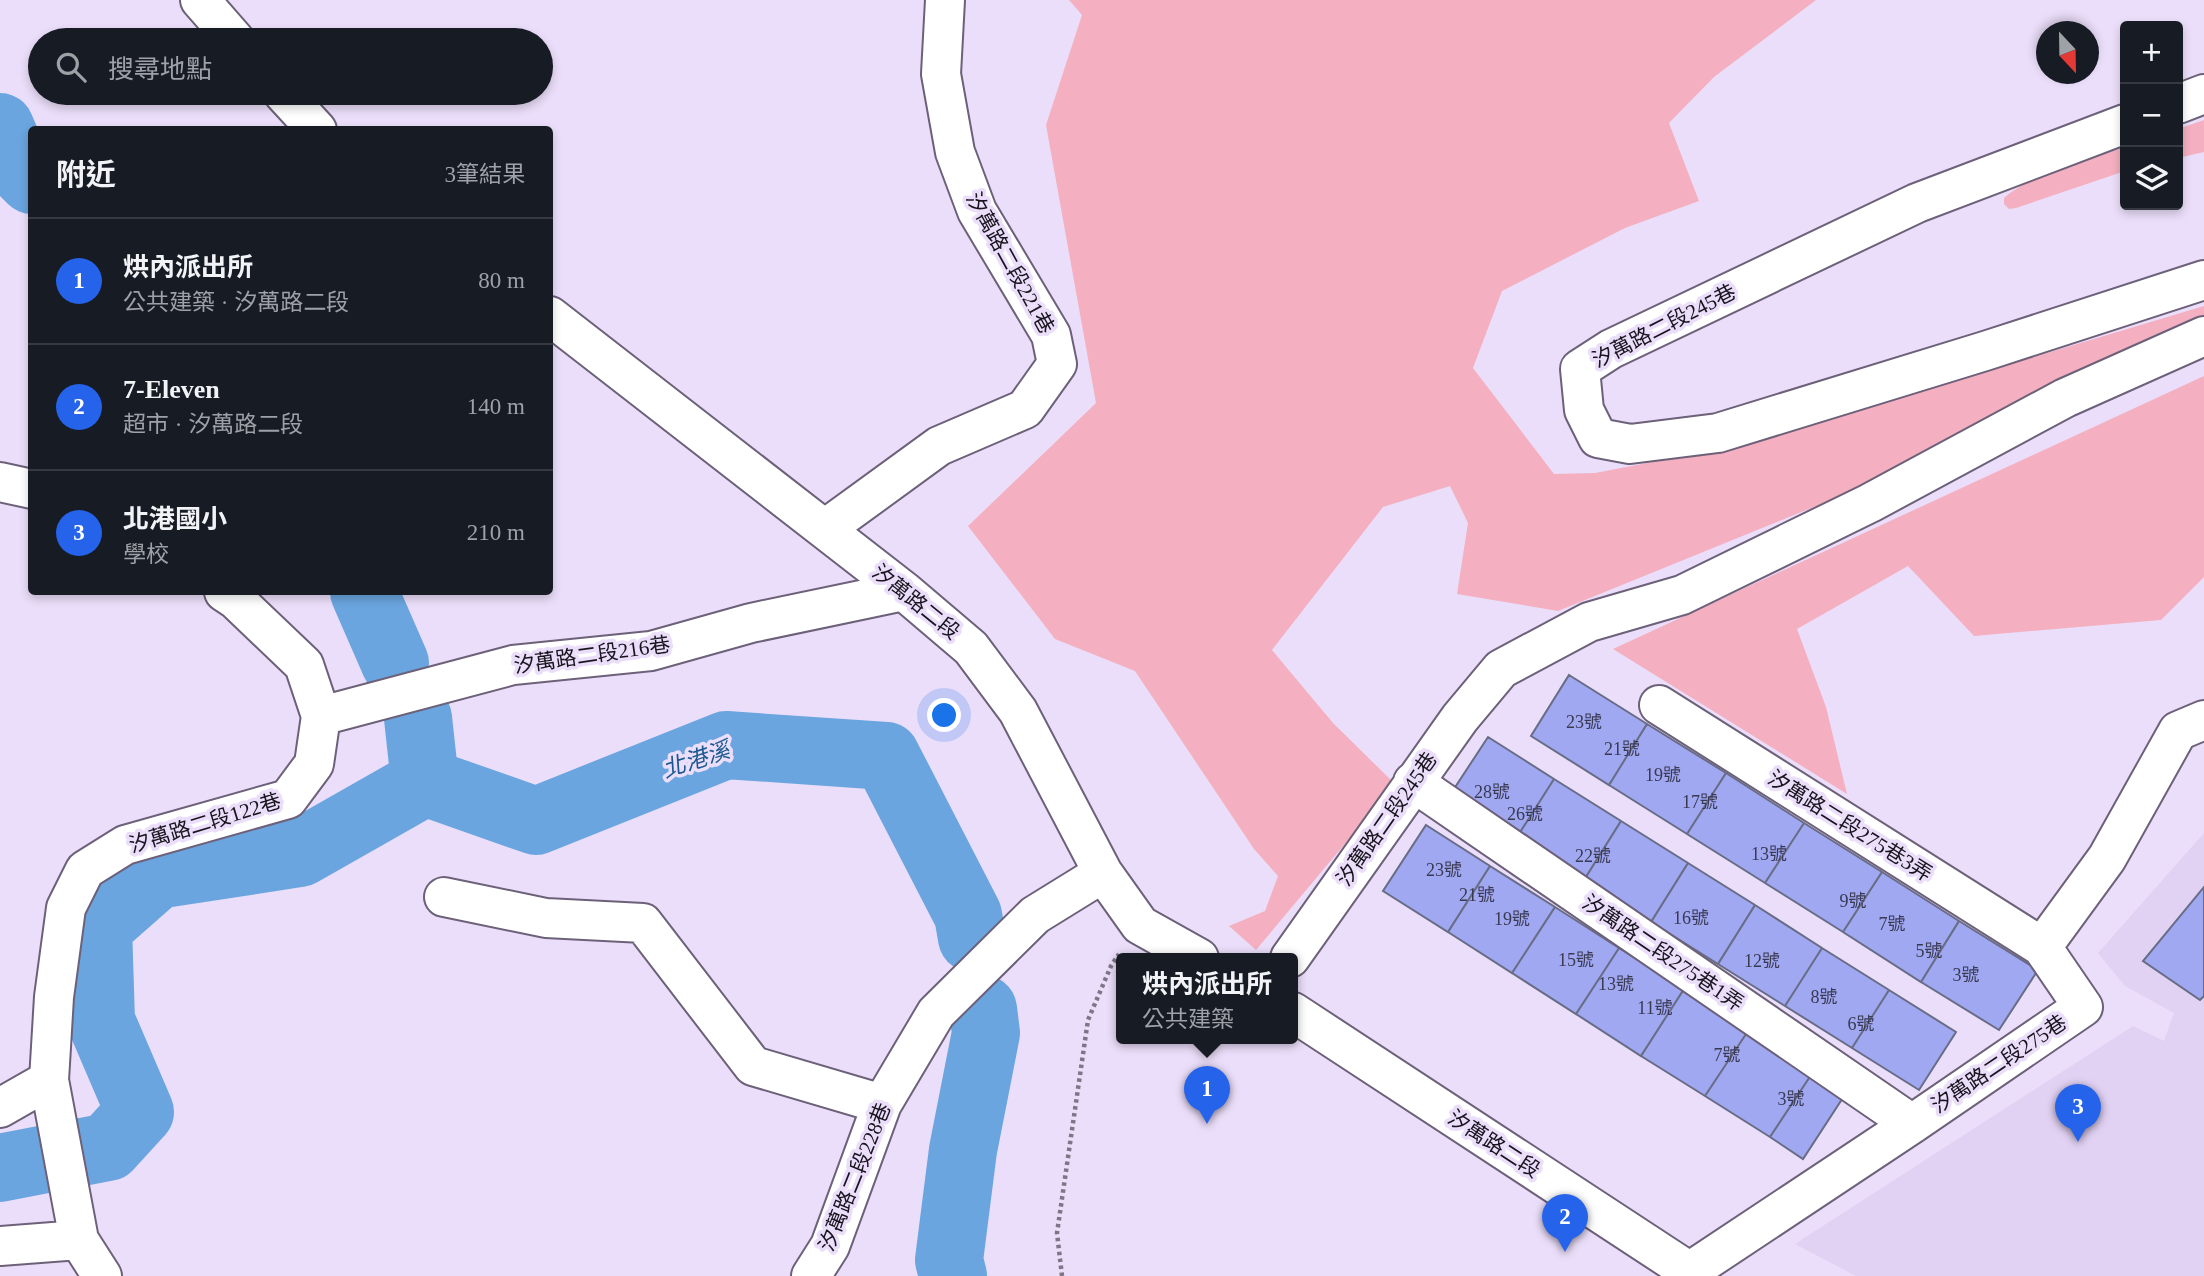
<!DOCTYPE html>
<html lang="zh-TW">
<head>
<meta charset="utf-8">
<style>
	:root { --surface:#171b24; --page:#242831; --text:#f1f3f6; --muted:#9ea1a6; --line:#363941; --accent:#2563eb }
	body { margin:0; font-family:"Times New Roman","Noto Sans TC",serif; background:var(--page); color:var(--text) }
	.controls { position:absolute; right:21px; top:21px; display:grid; overflow:hidden; border-radius:7px; box-shadow:0 4px 10px #0003 }
	.controls button { width:63px; height:63px; display:grid; place-items:center; padding:0; border:0; border-bottom:2px solid var(--line); background:var(--surface); color:var(--text); font:35px sans-serif }
	.compass { position:absolute; left:2036px; top:21px; width:63px; height:63px; border-radius:50%; background:var(--surface); box-shadow:0 4px 10px #0003; rotate:158deg }
	.you { position:absolute; left:945px; top:716px; width:24px; height:24px; margin:-18px; border:5px solid #fff; border-radius:50%; background:#1a73e8; box-shadow:0 0 0 10px #1a73e833 }
	.badge { display:grid; place-items:center; width:46px; height:46px; border-radius:50%; background:var(--accent); color:#fff; font-size:23px; font-weight:700 }
	.pin { position:absolute; translate:-50% -58px; filter:drop-shadow(0 2px 4px #0008) }
	.pin::after { content:''; position:absolute; top:37px; width:24px; height:21px; background:inherit; clip-path:polygon(0 0,100% 0,50% 100%) }
	.popup { position:absolute; left:1116px; top:953px; width:182px; height:91px; box-sizing:border-box; display:grid; place-content:center; border-radius:7px; background:var(--surface); filter:drop-shadow(0 2px 5px #0005); font-size:23px; white-space:nowrap; color:var(--muted) }
	.popup b { font-size:26px; color:var(--text) }
	.popup::after { content:''; position:absolute; left:50%; top:100%; margin-left:-14px; border:14px solid transparent; border-top-color:var(--surface) }
	.list { margin:0; padding:0; list-style:none }
	h2 { display:flex; justify-content:space-between; align-items:center; height:91px; margin:0; padding:0 28px; font-size:30px }
	h2 small { font-size:23px; font-weight:400; color:var(--muted) }
	.list li { display:grid; grid-template-columns:46px 1fr auto; gap:21px; align-items:center; box-sizing:border-box; height:126px; padding:0 28px; border-top:2px solid var(--line) }
	.list b { display:block; font-size:26px; white-space:nowrap }
	.list p { margin:0; font-size:23px; white-space:nowrap; color:var(--muted) }
	.list em { font-size:23px; font-style:normal; color:var(--muted) }
	.icon { flex:none; width:38px; height:38px; fill:none; stroke:currentColor; stroke-width:2; stroke-linecap:round; stroke-linejoin:round }
	.map { position:relative; flex:none; width:2204px; height:1276px; overflow:hidden }
	.search { position:absolute; background:var(--surface); box-shadow:0 4px 10px #0003; left:28px; top:28px; width:525px; height:77px; display:flex; align-items:center; gap:18px; box-sizing:border-box; padding:0 24px; border-radius:38px; color:var(--muted); font-size:26px }
	.panel { position:absolute; background:var(--surface); box-shadow:0 4px 10px #0003; left:28px; top:126px; width:525px; height:469px; border-radius:7px }
	.map>svg:first-child { display:block }
</style>
</head>
<body>
<div class="map">
<svg width="2204" height="1276" viewBox="0 0 2204 1276">
	<rect width="100%" height="100%" fill="#ebdefa"/>
	<path fill="#e1d1f3" d="M2204,833V1276H1856L1795,1244L2133,1026L2164,1041L2174,1013L2125,986L2098,953Z"/>
	<path fill="#f4b0c0" d="M1069,0H1816L1714,77L1669,123L1699,201L1625,228L1502,291L1473,368L1554,474L1595,473L1736,446L2204,306V324L2070,377L1841,496L1558,611L1457,594L1468,523L1450,486L1383,507L1272,650L1333,723L1395,784L1256,950L1229,926L1265,911L1278,876L1254,849L1135,671L1055,639L968,526L1096,403L1046,125L1082,15Z
		M2204,120V152L2178,158V129Z
		M2125,147V171L2016,208L2009,209L2004,204V198C2030,174 2091,159 2125,147Z
		M2204,376V577L2161,620L1974,636L1908,566L1797,629L1826,707L1847,794L1613,649Z"/>
	<g fill="none" stroke-linecap="round" stroke-linejoin="round">
		<path stroke="#6aa5df" stroke-width="68" d="M0,127L16,164L32,180
			M364,592L395,663
			M418,718L425,782L536,821L726,745L886,756L968,915L972,938
			M0,1168L108,1147L140,1112L101,1021L98,927L157,875L300,853L425,782
			M953,1276L949,1260L963,1150L986,1033L983,1009"/>
	</g>
	<path fill="#9fa8f1" stroke="#686c85" stroke-width="2" d="M1569,675L1647,724L1609,785L1531,736Z
		M1647,724L1726,773L1687,834L1609,785Z
		M1488,737L1554,779L1517,837L1450,795Z
		M1726,773L1804,823L1765,883L1687,834Z
		M1554,779L1621,821L1584,880L1517,837Z
		M1621,821L1688,863L1651,922L1584,880Z
		M1804,823L1882,872L1843,932L1765,883Z
		M1426,825L1490,866L1448,932L1383,891Z
		M1688,863L1755,905L1718,964L1651,922Z
		M1490,866L1555,907L1512,973L1448,932Z
		M1882,872L1959,921L1921,982L1843,932Z
		M2204,887V996L2200,1000L2143,961Z
		M1755,905L1822,948L1785,1006L1718,964Z
		M1555,907L1619,948L1576,1014L1512,973Z
		M1959,921L2038,970L1999,1030L1921,982Z
		M1619,948L1684,989L1641,1056L1576,1014Z
		M1822,948L1889,990L1852,1048L1785,1006Z
		M1684,989L1748,1031L1705,1096L1641,1056Z
		M1889,990L1956,1032L1919,1090L1852,1048Z
		M1748,1031L1813,1072L1770,1137L1705,1096Z
		M1813,1072L1846,1093L1803,1159L1770,1137Z"/>
	<g fill="none" stroke-linecap="round" stroke-linejoin="round">
		<g stroke="#6c6179" stroke-width="42">
			<path id="minor" d="M200,0L235,40
				M283,93L317,130
				M2178,104L2204,94
				M2125,124L1917,203L1611,349L1580,369L1584,410L1598,438L1630,444L1718,433L1985,351L2204,280
				M550,316L904,591L971,648L1018,711L1103,873L1140,925L1199,958
				M0,482L32,489
				M825,529L939,446L1025,409L1057,364L1051,335L977,211L955,152L941,74L945,0
				M1659,705L2042,947
				M321,716L513,665L651,651L751,623L904,591
				M1413,782L1912,1124
				M444,897L546,918L643,923L753,1066L882,1104
				M1290,958L1460,718L1501,669L1589,622L1682,595L1870,503L2065,398L2204,336
				M1293,1012L1696,1276
				M0,1108L49,1080
				M0,1246L79,1240
				M1689,1272L1912,1124L2083,1007L2042,947L2107,858L2178,731L2204,720
				M102,1276L79,1240L49,1080L54,997L66,908L85,870L125,845L288,799L314,764L321,716L304,665L236,600L224,592
				M811,1276L830,1246L882,1104L936,1013L1035,915L1103,873"/>
		</g>
		<path stroke="#7e7587" stroke-width="4.5" stroke-dasharray="3.5 3.5" stroke-linecap="butt" d="M1062,1276L1057,1233L1088,1020L1111,966L1119,954"/>
		<use href="#minor" stroke="#fff" stroke-width="38"/>
	</g>
	<g text-anchor="middle" dominant-baseline="central" stroke-width="7" stroke-linejoin="round" paint-order="stroke">
		<g font-size="18" fill="#3a3952">
			<text x="1584" y="722">23號</text>
			<text x="1622" y="749">21號</text>
			<text x="1663" y="775">19號</text>
			<text x="1492" y="792">28號</text>
			<text x="1700" y="802">17號</text>
			<text x="1525" y="814">26號</text>
			<text x="1769" y="854">13號</text>
			<text x="1593" y="856">22號</text>
			<text x="1444" y="870">23號</text>
			<text x="1477" y="895">21號</text>
			<text x="1853" y="901">9號</text>
			<text x="1691" y="918">16號</text>
			<text x="1512" y="919">19號</text>
			<text x="1892" y="924">7號</text>
			<text x="1929" y="951">5號</text>
			<text x="1576" y="960">15號</text>
			<text x="1762" y="961">12號</text>
			<text x="1966" y="975">3號</text>
			<text x="1616" y="984">13號</text>
			<text x="1824" y="997">8號</text>
			<text x="1655" y="1008">11號</text>
			<text x="1861" y="1024">6號</text>
			<text x="1727" y="1055">7號</text>
			<text x="1791" y="1099">3號</text>
		</g>
		<g font-size="21" fill="#18141d" stroke="#ebdefa">
			<text transform="translate(1010 263) rotate(61)">汐萬路二段221巷</text>
			<text transform="translate(1664 326) rotate(-27)">汐萬路二段245巷</text>
			<text transform="translate(916 602) rotate(39)">汐萬路二段</text>
			<text transform="translate(592 655) rotate(-8)">汐萬路二段216巷</text>
			<text transform="translate(1387 819) rotate(-55)">汐萬路二段245巷</text>
			<text transform="translate(205 823) rotate(-17)">汐萬路二段122巷</text>
			<text transform="translate(1850 826) rotate(32)">汐萬路二段275巷3弄</text>
			<text transform="translate(1663 953) rotate(34)">汐萬路二段275巷1弄</text>
			<text transform="translate(1999 1064) rotate(-34)">汐萬路二段275巷</text>
			<text transform="translate(1494 1144) rotate(33)">汐萬路二段</text>
			<text transform="translate(855 1177) rotate(-68)">汐萬路二段228巷</text>
		</g>
		<g font-size="23" font-style="italic" fill="#1a588f" stroke="#ebdefa">
			<text transform="translate(696 760) rotate(-18)">北港溪</text>
		</g>
	</g>
</svg>
<div class="controls">
<button>+</button>
<button>−</button>
<button><svg class="icon" aria-label="layers" viewBox="0 0 24 24"><path d="M12 4l9 5-9 5-9-5zM3 14l9 5 9-5"/></svg></button>
</div>
<svg class="compass" viewBox="-18 -18 36 36"><path d="M0-13l5 13h-10z" fill="#e53935"/><path d="M0 13l5-13h-10z" fill="#9ea1a6"/></svg>
<div class="you"></div>
<div class="pin badge" style="left:1207px;top:1124px">1</div>
<div class="popup"><b>烘內派出所</b>公共建築</div>
<div class="pin badge" style="left:1565px;top:1252px">2</div>
<div class="pin badge" style="left:2078px;top:1142px">3</div>
<div class="search"><svg class="icon" aria-label="search" viewBox="0 0 24 24"><circle cx="10" cy="10" r="6"/><path d="M15 15l6 6"/></svg>搜尋地點</div>
<section class="panel">
<h2>附近<small>3筆結果</small></h2>
<ul class="list">
<li><span class="badge">1</span><div><b>烘內派出所</b><p>公共建築 · 汐萬路二段</p></div><em>80 m</em></li>
<li><span class="badge">2</span><div><b>7-Eleven</b><p>超市 · 汐萬路二段</p></div><em>140 m</em></li>
<li><span class="badge">3</span><div><b>北港國小</b><p>學校</p></div><em>210 m</em></li>
</ul>
</section>
</div>
</body>
</html>
